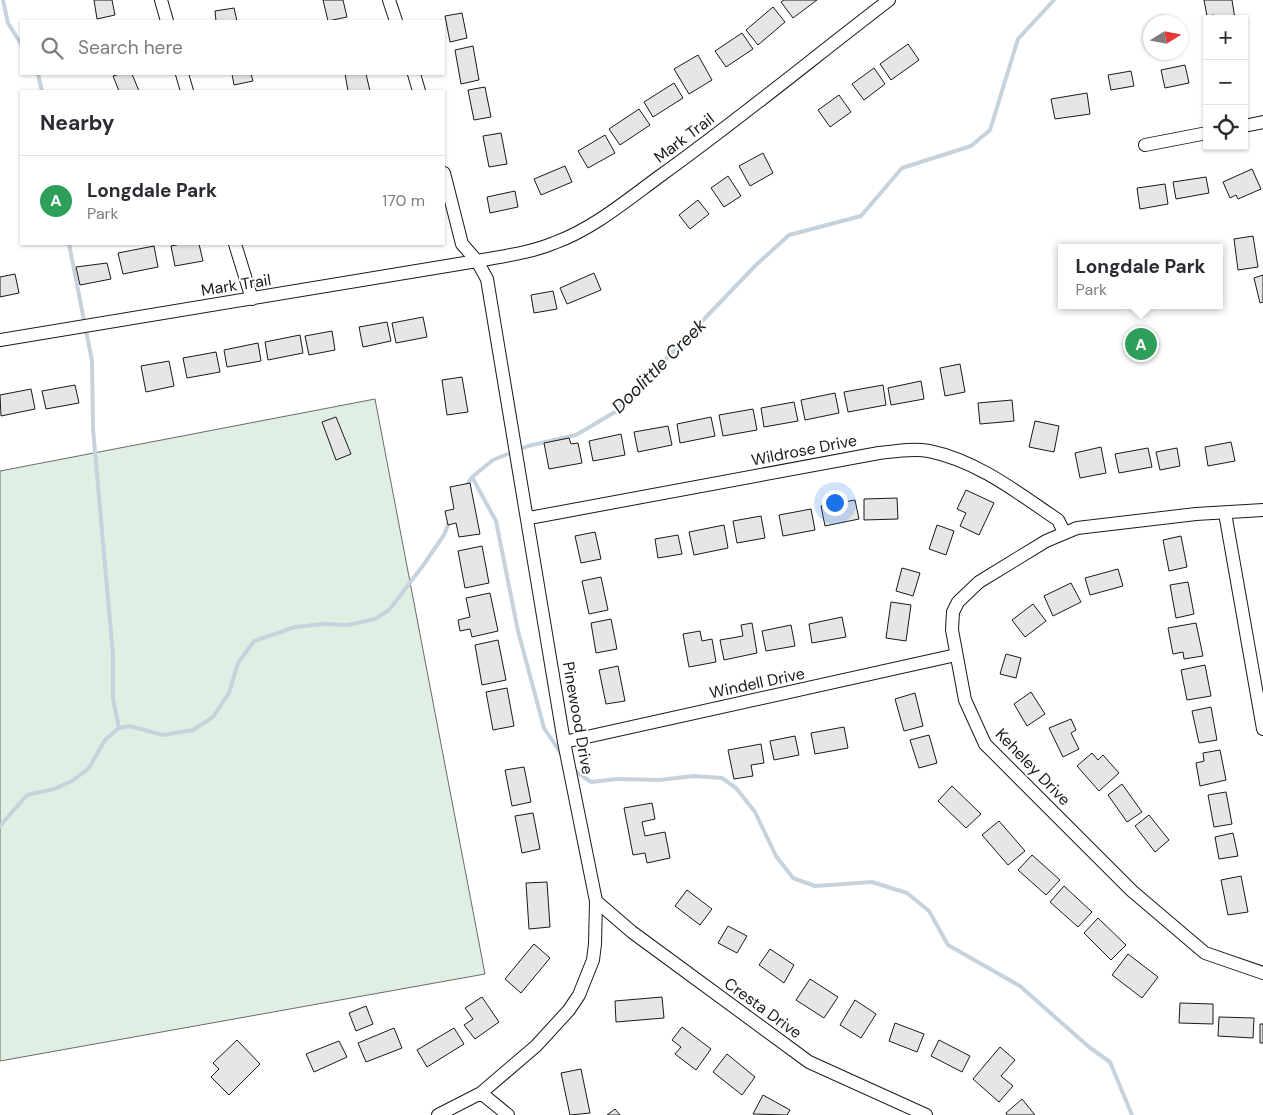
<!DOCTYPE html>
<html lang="en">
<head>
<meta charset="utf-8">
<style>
	:root { --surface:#fff; --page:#f7f7f7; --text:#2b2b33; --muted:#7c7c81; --line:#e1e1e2; --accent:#c62828 }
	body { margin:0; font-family:"DM Sans",sans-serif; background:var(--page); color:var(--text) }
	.controls { position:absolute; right:15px; top:15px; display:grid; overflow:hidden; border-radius:0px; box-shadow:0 1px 4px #0004 }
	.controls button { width:45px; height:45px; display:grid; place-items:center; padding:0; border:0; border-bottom:1px solid var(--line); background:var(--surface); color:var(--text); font:25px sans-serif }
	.compass { position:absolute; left:1143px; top:15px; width:45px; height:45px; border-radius:50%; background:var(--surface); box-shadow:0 1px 4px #0004; rotate:79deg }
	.you { position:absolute; left:834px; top:502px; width:18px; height:18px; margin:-12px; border:4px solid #fff; border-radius:50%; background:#1a73e8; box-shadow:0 0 0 8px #1a73e833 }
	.badge { display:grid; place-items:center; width:32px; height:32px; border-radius:50%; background:var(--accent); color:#fff; font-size:16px; font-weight:700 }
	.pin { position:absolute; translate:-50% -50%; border:2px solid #fff; box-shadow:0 1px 5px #0006 }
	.popup { position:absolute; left:1058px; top:244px; width:165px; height:65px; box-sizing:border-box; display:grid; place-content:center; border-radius:0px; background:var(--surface); filter:drop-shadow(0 1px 4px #0005); font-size:16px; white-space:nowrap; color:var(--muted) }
	.popup b { font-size:19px; color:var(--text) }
	.popup::after { content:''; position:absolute; left:50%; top:100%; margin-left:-10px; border:10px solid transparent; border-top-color:var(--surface) }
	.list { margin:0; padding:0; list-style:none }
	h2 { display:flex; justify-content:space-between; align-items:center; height:65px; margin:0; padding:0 20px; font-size:21px }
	h2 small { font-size:16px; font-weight:400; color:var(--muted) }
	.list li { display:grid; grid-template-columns:32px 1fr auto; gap:15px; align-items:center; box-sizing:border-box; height:90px; padding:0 20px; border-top:1px solid var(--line) }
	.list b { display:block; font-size:19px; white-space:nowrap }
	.list p { margin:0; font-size:16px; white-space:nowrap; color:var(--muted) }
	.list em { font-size:16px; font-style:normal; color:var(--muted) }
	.icon { flex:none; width:28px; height:28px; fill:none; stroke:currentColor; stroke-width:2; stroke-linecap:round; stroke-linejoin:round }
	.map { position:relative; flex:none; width:1263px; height:1115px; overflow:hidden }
	.search { position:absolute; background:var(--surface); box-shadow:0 1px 4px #0004; left:20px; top:20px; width:425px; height:55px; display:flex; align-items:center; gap:12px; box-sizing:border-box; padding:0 18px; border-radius:0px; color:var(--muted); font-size:19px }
	.panel { position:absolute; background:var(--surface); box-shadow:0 1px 4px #0004; left:20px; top:90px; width:425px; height:155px; border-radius:0px }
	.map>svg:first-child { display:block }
</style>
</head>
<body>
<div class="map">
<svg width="1263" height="1115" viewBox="0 0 1263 1115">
	<rect width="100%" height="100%" fill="#fff"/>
	<path fill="#e0efe3" stroke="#6a6a6a" d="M375,399L485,974L0,1061V471Z"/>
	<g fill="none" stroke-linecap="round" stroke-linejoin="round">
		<path stroke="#c6d2dc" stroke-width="4" d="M3,0L8,23L21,44
			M38,74L42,91
			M69,244L92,361L93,429L113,655V699L119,728
			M472,477L496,521L518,631L544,728L562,755
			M466,487L472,477L493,460L528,446L576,435L615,412L755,266L789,235L861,216L902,168L971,146L990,130L1018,39L1054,0
			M574,770L591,782L617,779L660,780L693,776L722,778L736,788L755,812L776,856L793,878L815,886L872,882L907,893L929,911L948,945L1020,986L1089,1047L1110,1062L1132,1115
			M0,826L27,795L54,789L72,781L89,768L105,740L119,728L129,726L163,735L193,730L213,717L229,693L238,663L254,641L295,627L324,624L348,625L375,619L389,610L422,567L444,535L450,520"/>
	</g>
	<path fill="#e6e6e6" stroke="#1a1a1a" d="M94,0H112L115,15L97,19Z
		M323,0H343L347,17L328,21Z
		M784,0H817L793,18L781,2Z
		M1204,0H1232L1235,19H1215L1214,15L1207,16Z
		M773,7L785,22L758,45L746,30Z
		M234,8L237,21H216L215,11Z
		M462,13L467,38L450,42L445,16Z
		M742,33L753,49L726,67L715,51Z
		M908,44L919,60L891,80L880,64Z
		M473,46L479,80L461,84L455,50Z
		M698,55L712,80L689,94L674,69Z
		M1185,65L1189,83L1165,88L1161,70Z
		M874,68L885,84L864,100L852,84Z
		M1131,71L1134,86L1111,90L1108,75Z
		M120,74H132L139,91H119L113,76Z
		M232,74H251L253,81L234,85Z
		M345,74H366L370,91H348Z
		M674,83L683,98L653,117L644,102Z
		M485,87L491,117L474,120L468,90Z
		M1087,93L1090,114L1055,119L1051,99Z
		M839,95L851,112L830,127L818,110Z
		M639,109L650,125L620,145L609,129Z
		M501,133L507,164L489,167L483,136Z
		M605,135L615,153L588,168L578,151Z
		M763,153L773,173L750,186L739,166Z
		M565,166L572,182L541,195L534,179Z
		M1252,169L1261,189L1238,199L1236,195L1230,198L1223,182Z
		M728,176L741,196L724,207L711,188Z
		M1206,177L1209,193L1176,199L1173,182Z
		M1165,184L1168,204L1140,209L1137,188Z
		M515,191L518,207L490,213L487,197Z
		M698,200L709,214L690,229L679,215Z
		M1253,236L1258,267L1238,270L1234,239Z
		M181,244H199L203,261L175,266L171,246Z
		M154,246L158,267L123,274L118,253Z
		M107,263L111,279L80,285L76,267Z
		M594,273L601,290L567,304L560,288Z
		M15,274L19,293L0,297V277Z
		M1263,275V302L1260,303L1254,278Z
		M553,291L557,309L534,313L531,295Z
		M423,317L427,337L396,343L392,323Z
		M387,322L391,341L363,347L359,327Z
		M332,331L335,350L309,355L305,336Z
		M300,335L303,353L268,360L265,342Z
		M258,343L261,361L227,367L224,350Z
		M216,352L220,372L187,378L183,358Z
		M169,361L174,386L146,392L141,366Z
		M960,364L965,392L945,396L940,368Z
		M462,377L468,412L447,415L442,380Z
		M921,381L924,399L891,405L888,388Z
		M75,385L79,403L46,409L42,391Z
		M883,385L886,405L848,412L844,392Z
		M31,389L35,409L1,416L0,395Z
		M835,393L839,413L805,420L801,400Z
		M1012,400L1014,421L980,424L978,403Z
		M794,402L798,421L764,427L761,408Z
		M753,409L757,430L723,436L719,415Z
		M336,417L351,454L336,460L322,422Z
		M711,417L715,436L680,443L677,424Z
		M1035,421L1059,426L1054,452L1029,447Z
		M668,426L672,445L638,452L634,432Z
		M621,434L625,455L593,461L589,441Z
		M569,438L571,444L578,443L582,463L549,469L544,443Z
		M1231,442L1235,461L1208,466L1205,447Z
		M1101,447L1106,473L1080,478L1075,453Z
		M1148,448L1152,467L1119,473L1115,454Z
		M1177,448L1180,466L1160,470L1156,452Z
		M470,483L480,534L459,537L456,523L448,525L445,511L454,509L450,487Z
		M966,490L994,503L979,535L960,526L966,513L957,509Z
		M897,498L898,519L864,520V499Z
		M855,500L859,519L825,526L821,506Z
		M811,509L815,530L783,536L779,515Z
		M761,516L765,538L737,543L733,521Z
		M724,525L728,548L694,555L689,532Z
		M937,525L954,531L946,555L929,549Z
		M595,532L601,559L581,563L575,536Z
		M678,535L682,554L658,558L655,539Z
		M1181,536L1187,567L1169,571L1163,540Z
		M482,546L489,583L465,588L458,551Z
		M902,568L920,573L913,596L896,591Z
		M1118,569L1123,586L1090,595L1085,578Z
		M601,577L608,610L589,614L582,581Z
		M1188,582L1194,614L1176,618L1170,585Z
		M1071,583L1081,602L1053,616L1044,596Z
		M490,593L498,631L472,637L470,629L460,631L458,620L470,617L466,598Z
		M891,602L911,605L906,641L886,638Z
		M1033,604L1046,621L1025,637L1012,620Z
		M842,617L846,637L812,643L809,624Z
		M611,619L617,649L596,653L591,623Z
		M752,623L757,653L724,660L720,640L743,636L741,625Z
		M1196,623L1203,656L1184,659L1183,652L1173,654L1168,628Z
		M791,625L795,646L766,651L762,631Z
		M700,631L702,641L712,639L716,662L689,667L683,634Z
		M498,640L506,680L482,685L475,645Z
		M1006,654L1021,658L1016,678L1000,674Z
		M1205,665L1211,696L1187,700L1181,670Z
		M618,666L625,701L606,704L599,670Z
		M507,688L514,726L493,730L486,692Z
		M1031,692L1045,714L1027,726L1014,704Z
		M915,693L923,726L904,731L895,699Z
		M1211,707L1217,740L1199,743L1192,711Z
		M1071,719L1076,730L1071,733L1079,749L1063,757L1049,728Z
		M844,727L848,748L815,754L811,733Z
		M929,735L937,763L919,768L910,740Z
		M795,736L799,755L774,760L770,741Z
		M761,744L764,763L751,765L753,776L734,779L728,750Z
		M1220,750L1226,780L1200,786L1196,763L1204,761L1203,753Z
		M1092,753L1098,760L1103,755L1119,773L1099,791L1077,766Z
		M524,767L531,802L512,806L505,770Z
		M1122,784L1142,812L1127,822L1108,795Z
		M952,786L981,814L966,828L938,801Z
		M1226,792L1232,824L1214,827L1208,795Z
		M652,803L655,819L642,822L645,836L665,832L670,858L647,863L645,853L633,855L624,808Z
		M533,813L540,849L522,853L515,816Z
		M1149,815L1169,840L1155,852L1135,826Z
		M999,821L1025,851L1008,865L982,835Z
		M1233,833L1238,856L1219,859L1215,837Z
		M1032,855L1060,880L1046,895L1018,870Z
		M1241,876L1248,912L1228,915L1221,880Z
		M547,882L550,927L529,929L526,883Z
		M1064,886L1092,912L1078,927L1050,902Z
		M687,890L712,909L700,925L675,906Z
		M1098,918L1126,945L1111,960L1084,933Z
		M728,926L747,936L737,953L718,943Z
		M534,944L550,958L521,993L505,979Z
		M770,949L794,965L784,983L759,965Z
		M1128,954L1158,977L1142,998L1112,975Z
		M810,979L838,997L824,1018L796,1000Z
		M482,997L499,1022L475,1039L464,1025L473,1019L465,1008Z
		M662,997L664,1018L616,1022L615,1001Z
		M855,1000L876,1014L861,1038L840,1025Z
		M1180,1003L1213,1004V1024L1179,1023Z
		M366,1006L373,1024L356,1031L349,1013Z
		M1219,1017L1254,1018L1253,1038L1218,1036Z
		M895,1023L924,1034L917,1052L889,1041Z
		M1260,1024H1263V1043H1260Z
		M682,1027L711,1049L696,1070L675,1054L681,1047L672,1040Z
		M394,1028L402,1048L366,1062L358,1043Z
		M454,1028L464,1044L427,1067L417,1050Z
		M237,1040L260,1064L229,1095L211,1077L219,1069L213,1063Z
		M939,1040L970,1056L962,1072L931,1056Z
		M339,1041L347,1057L314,1072L306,1054Z
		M1000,1047L1015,1060L1001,1076L1013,1086L999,1102L973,1079Z
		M727,1054L755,1077L742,1095L713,1072Z
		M581,1069L590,1113L570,1115L561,1073Z
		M763,1095L790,1110L787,1115L753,1114Z
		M1022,1099L1035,1115H1007L1006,1113Z
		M615,1109L620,1115H607Z"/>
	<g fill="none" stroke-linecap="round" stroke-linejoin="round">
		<g stroke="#1a1a1a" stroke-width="14">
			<path id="street" d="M161,0L167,21
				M389,0L396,21
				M182,74L187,91
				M414,74L419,91
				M1244,126L1263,122
				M1145,145L1207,133
				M444,173L462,244L477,261C503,256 530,253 554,243C593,229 627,200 660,176C738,120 812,59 889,0
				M235,244L252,299
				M0,340L477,261L487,279L564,742L596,901L595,944L593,960L579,995L569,1010L536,1046L481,1093L438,1115
				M1263,510L1196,514L1077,528L1046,541L979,582L958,602L953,612L952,630L965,700L985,744L1132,891L1205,953L1263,973
				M1225,513L1263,729
				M529,518L879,453C896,451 913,448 929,451C978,461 1018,493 1058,520L1064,532
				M564,742L956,655
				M596,901L632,932L809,1062L926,1115
				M481,1093L508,1115"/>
		</g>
		<use href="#street" stroke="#fff" stroke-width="12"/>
	</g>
	<g text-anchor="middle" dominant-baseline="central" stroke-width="4" stroke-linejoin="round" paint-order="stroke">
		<g font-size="16" fill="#1a1a1a" stroke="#fff">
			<text transform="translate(684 138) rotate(-37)">Mark Trail</text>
			<text transform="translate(236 285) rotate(-9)">Mark Trail</text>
			<text transform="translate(804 450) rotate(-11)">Wildrose Drive</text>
			<text transform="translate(757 683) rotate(-12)">Windell Drive</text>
			<text transform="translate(578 718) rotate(80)">Pinewood Drive</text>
			<text transform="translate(1033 767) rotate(46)">Keheley Drive</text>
			<text transform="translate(763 1008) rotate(36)">Cresta Drive</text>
		</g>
		<g font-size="18" font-style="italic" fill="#1a1a1a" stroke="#fff">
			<text transform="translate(659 366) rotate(-45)">Doolittle Creek</text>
		</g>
	</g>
</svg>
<div class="controls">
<button>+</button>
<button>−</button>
<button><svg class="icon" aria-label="locate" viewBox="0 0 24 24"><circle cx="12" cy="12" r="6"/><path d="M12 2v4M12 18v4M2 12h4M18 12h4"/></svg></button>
</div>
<svg class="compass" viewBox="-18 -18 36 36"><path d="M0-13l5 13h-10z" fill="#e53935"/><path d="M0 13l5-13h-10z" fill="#7c7c81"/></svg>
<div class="you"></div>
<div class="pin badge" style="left:1141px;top:344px;background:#2e9e5b">A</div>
<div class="popup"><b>Longdale Park</b>Park</div>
<div class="search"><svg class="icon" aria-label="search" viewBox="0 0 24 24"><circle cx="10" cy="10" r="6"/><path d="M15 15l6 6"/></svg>Search here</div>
<section class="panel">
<h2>Nearby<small></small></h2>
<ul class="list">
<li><span class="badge" style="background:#2e9e5b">A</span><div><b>Longdale Park</b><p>Park</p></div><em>170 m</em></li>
</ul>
</section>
</div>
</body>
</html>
